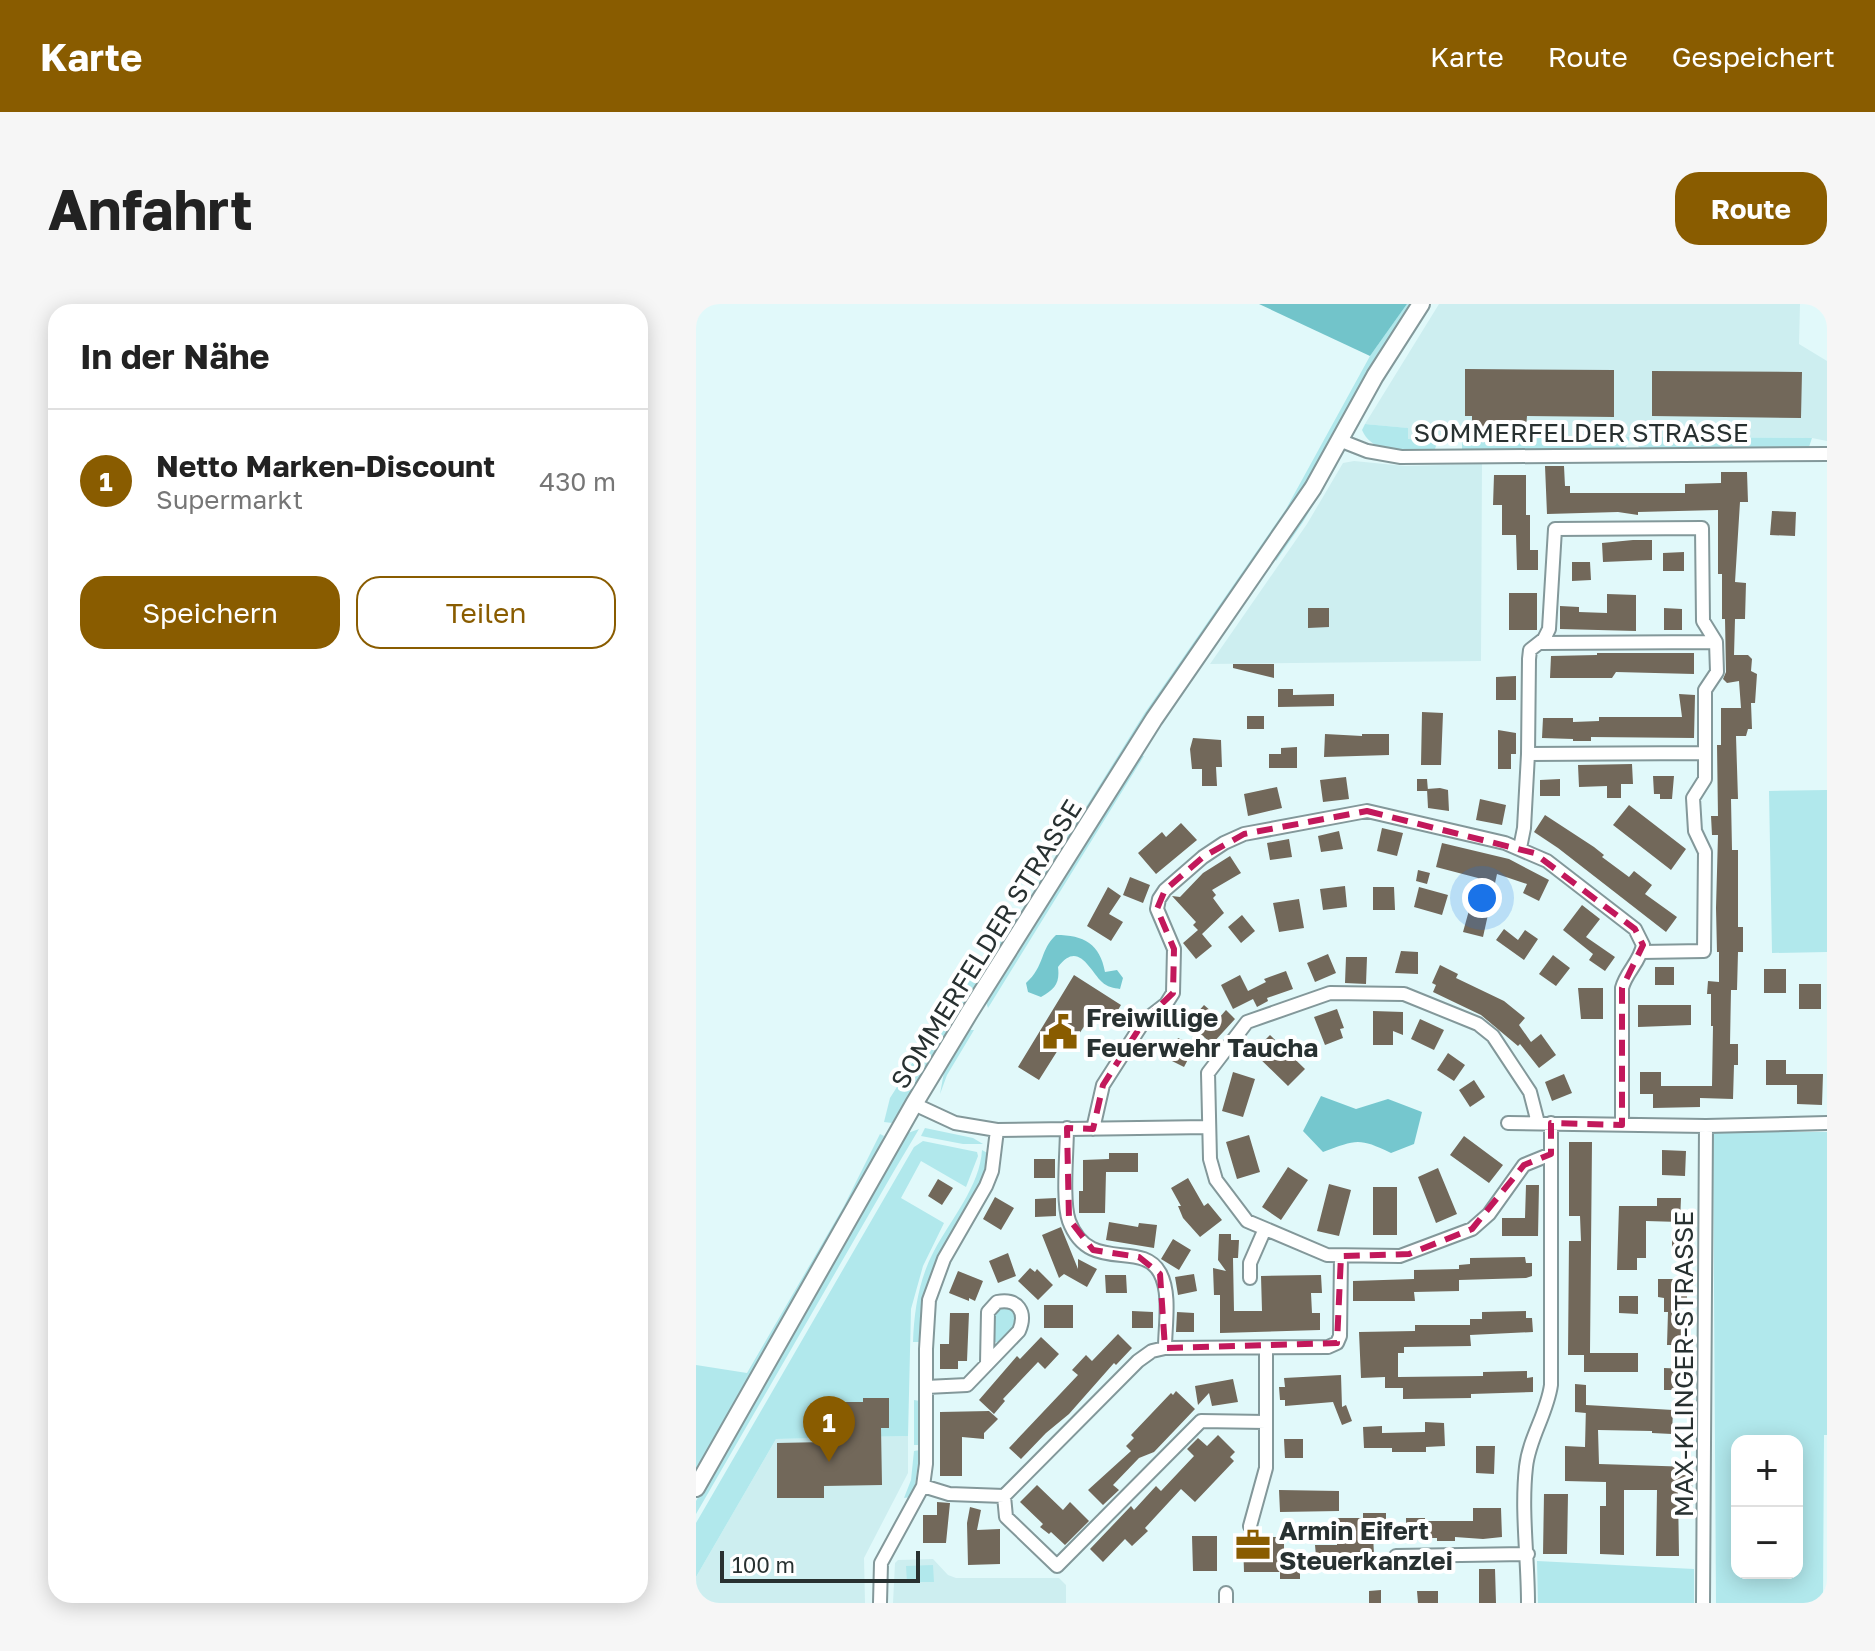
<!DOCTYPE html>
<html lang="de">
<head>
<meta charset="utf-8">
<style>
	:root { --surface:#fff; --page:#f6f6f6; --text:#222; --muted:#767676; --line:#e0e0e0; --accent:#895c00 }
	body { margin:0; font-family:"Golos Text",sans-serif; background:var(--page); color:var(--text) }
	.controls { position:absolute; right:24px; bottom:24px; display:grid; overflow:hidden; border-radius:16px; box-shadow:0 4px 20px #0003 }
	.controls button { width:72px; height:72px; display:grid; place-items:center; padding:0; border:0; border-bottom:2px solid var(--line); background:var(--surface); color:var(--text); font:40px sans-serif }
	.scale { position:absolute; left:24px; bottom:20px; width:200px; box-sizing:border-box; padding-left:8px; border:4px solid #283131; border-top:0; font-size:22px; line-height:28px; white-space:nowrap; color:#283131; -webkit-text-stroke:6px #fff; paint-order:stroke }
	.you { position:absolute; left:786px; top:594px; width:28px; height:28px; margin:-20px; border:6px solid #fff; border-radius:50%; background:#1a73e8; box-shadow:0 0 0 12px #1a73e833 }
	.badge { display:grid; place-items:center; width:52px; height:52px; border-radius:50%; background:var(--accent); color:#fff; font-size:26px; font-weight:700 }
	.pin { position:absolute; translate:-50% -66px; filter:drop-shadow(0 2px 4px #0008) }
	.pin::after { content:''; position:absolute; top:42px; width:28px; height:24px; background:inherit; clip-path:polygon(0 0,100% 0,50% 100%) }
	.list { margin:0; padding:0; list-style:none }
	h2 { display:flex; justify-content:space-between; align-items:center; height:104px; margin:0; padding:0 32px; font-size:34px }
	h2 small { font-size:26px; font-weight:400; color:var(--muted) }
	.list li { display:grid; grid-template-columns:52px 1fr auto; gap:24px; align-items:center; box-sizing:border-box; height:144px; padding:0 32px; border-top:2px solid var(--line) }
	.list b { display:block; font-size:30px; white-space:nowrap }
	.list p { margin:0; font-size:26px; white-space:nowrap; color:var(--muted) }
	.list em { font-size:26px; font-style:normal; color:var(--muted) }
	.actions { display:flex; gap:16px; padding:24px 32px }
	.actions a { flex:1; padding:18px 0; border:2px solid var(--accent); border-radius:24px; text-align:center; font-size:28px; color:var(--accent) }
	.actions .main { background:var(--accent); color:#fff }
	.map { position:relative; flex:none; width:1131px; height:1299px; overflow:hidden; border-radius:24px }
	header { display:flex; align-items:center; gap:48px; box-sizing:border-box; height:112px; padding:0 40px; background:var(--accent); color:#fff }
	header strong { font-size:38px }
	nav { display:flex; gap:44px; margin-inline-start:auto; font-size:28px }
	.intro { display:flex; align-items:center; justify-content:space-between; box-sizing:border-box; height:192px; padding:0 48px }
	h1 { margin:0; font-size:56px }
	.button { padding:20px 36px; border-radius:24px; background:var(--accent); color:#fff; font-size:28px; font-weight:700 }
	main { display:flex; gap:48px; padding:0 48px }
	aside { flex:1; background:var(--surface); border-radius:24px; box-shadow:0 4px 20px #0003 }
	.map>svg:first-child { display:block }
</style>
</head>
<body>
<header>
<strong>Karte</strong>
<nav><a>Karte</a><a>Route</a><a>Gespeichert</a></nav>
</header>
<div class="intro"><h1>Anfahrt</h1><a class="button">Route</a></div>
<main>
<aside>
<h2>In der Nähe<small></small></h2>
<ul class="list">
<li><span class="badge">1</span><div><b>Netto Marken-Discount</b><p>Supermarkt</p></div><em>430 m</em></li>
</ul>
<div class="actions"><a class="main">Speichern</a><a>Teilen</a></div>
</aside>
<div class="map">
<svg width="1131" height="1299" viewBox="0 0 1131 1299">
	<rect width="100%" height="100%" fill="#e1f9fa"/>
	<path fill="#cdeef0" d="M743,0H1104L1103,40L1131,57V137L1116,134L942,133L712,135L711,124L669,120Z
		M658,157L709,162L786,160L785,357L514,360L611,220L647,159Z
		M212,1132V1169L168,1254L169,1299H0V1273L80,1135Z
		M237,1255L252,1271L260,1274H363L370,1281V1299H197L199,1259L202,1256Z"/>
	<path fill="#b1e8ec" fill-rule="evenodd" d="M711,0H717L680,55L594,207L321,623L283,675L196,819L188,818L194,794L266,680L317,620L448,410L590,205L674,52Z
		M669,120L712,124V135L742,136L738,148C714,148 677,152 666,126Z
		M934,133L929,146L766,148V135Z
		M942,133L1116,134L1113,143L946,146L942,142Z
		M638,161H641L607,218L580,257L578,252Z
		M443,451L448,452L292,704L290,698Z
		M1131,486V648L1076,649L1073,487Z
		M273,726H278L251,771L244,790L248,768Z
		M229,824L277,834L287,840H267L225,832Z
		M223,825L198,867L0,1210V1197L212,829Z
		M1017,828H1131V1131H1128L1127,1299H1020ZM1041,1137H1101V1269H1041Z
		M184,830L188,832L169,876L0,1168V1061L51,1069L148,902Z
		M227,837L281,848L282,852L270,883L225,857L205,894L248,919L227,962L215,1005L212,1132L80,1135L0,1273V1219L218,843Z
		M286,846L293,850C290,885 261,915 246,946C231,976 226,1006 223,1038H217C218,1007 223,975 238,947C255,915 284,882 286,846Z
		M305,1001L319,1004L321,1021L304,1040L295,1036L296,1013Z
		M218,1096L224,1097V1141H218Z
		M224,1146L218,1188L215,1193L208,1194L215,1176L218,1147Z
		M841,1257L998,1265V1299H842Z
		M237,1261L238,1278H211L210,1262Z"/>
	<path fill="#72c4ca" d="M563,0H711L674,52Z"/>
	<path fill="#75c7ce" d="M360,631C388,631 404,640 409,668L421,666L427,674L424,685C418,684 411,683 406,678C393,665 382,636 362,663C364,679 359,685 345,693L332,688L330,679C349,662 344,645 360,631Z
		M625,792L660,805L692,795L726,808L718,840L695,849C662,833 660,836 627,848L607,827Z"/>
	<path fill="#72685a" d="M769,65L918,66V113L831,112L830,124H776V112H769Z
		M956,67L1106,68L1105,114L956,112Z
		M849,162H868L869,182H874V189H989V180L1025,179V168H1051L1052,198H1044L1039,278L1050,279L1049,315H1039L1038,351H1052L1056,355L1055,367L1061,370L1059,399H1055L1056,425H1052L1050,432H1040L1042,495H1035L1036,546H1042V623H1047V648H1042L1041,686H1035L1034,740H1042V761H1038L1037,795L1004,794V803L957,804V790H944V768H965V782H1016L1017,722H1015V690H1011L1012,677L1023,678V648H1021L1020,604L1022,531H1016L1015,512H1022L1021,441H1025V404H1045L1043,377L1031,379L1027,375L1030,368L1029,315H1026V270H1022V206L942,208V211L922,208L851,210Z
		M798,171H830V211H834V246H842V266H821L820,231H806V201H797Z
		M1076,207L1100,208L1099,232L1074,231Z
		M937,236H956V256L907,258L906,239Z
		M988,248V267H967V249Z
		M876,258H894L895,276L876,277Z
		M813,289H841V326H813Z
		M911,290L940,291V327L864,325V302L883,303V308L911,309Z
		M612,304H633V323L612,324Z
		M968,304L986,305V326H968Z
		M901,349H998V370L920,368L916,374H854L855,352L901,351Z
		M537,360H578V374L537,364Z
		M820,372V396H800V373Z
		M582,385H597V391L638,390V402L582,403Z
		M983,390L999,391L998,434L895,433V437H877V435L846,434L847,414H877V418L903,417V413H986Z
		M726,408L747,409L745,461H725Z
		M551,412H568V425H551Z
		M802,426L820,429V450H815V465H802Z
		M629,430L666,432V430H693V451L628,453Z
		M497,434L525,436L526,463H520L521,482H506V465H496L494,445Z
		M601,443V464H573V450H585V444Z
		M936,460L937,480H925V494H911V482L883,483L882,461Z
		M957,472H978L976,495H964V490H958Z
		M650,473L653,495L627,498L624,476Z
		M721,475H731L732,487H721Z
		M864,475V492H844V476Z
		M581,483L586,504L552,512L548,490Z
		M744,484L752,486L753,507L732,504L731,485Z
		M784,495L810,501L806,521L780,516Z
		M933,501L990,545L975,566L917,521Z
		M849,511L898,543L908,551L906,553L933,573L938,567L956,581L949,590L981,613L970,628L862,544L838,528Z
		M485,519L501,536L460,570L442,549L466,528L470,533Z
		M686,524L707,529L701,552L681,547Z
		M643,527L647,545L625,548L622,532Z
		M593,535L596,553L574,556L571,539Z
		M746,539L813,555L853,576L843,597L827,589L831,580L801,570L787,633L767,628L782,574L740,563Z
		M534,552L545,569L516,586L520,591L517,594L528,609L506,630L516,642L500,655L487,639L502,626L497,621L500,618L476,592L484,593L507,569Z
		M722,566L734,569L731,580L720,577Z
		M434,573L454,581L447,599L427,591Z
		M649,582L651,603L627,606L624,585Z
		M412,583L425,592L413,610L427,618L415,637L391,622Z
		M677,583H698L699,606H677Z
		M723,583L752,591L746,611L718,603Z
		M603,595L608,624L583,628L577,599Z
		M886,601L904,615L890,633L919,653L909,667L893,656L897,650L867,626Z
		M546,611L559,627L545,639L532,623Z
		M808,625L822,636L829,626L842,635L828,656L800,636Z
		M705,647L722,648V670L699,669Z
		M632,650L640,669L619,678L611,659Z
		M857,651L874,664L860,682L843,670Z
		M650,653H671L670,680L649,679Z
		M744,661L762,670L760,674L808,697L829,714L823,721L835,738L845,730L860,751L843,764L824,740L822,742L785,711L737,688L740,681L736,679Z
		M959,663H978V681H959Z
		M1068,665H1090V689H1068Z
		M590,667L597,685L571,694L572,697L561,703L557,695L537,705L525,681L544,671L552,687L570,678L568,675Z
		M378,671L425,701L416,716L399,706L375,742L367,738L343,776L322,763Z
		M1103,680H1125V705H1103Z
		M882,684H907V715H885Z
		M508,701L523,714L530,706L539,715L516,740L492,719Z
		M942,701H995V721L942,723Z
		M641,705L648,724L644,725L647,734L629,741L618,713Z
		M677,707L707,708V731L697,727V741H677Z
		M724,715L748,726L738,746L715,735Z
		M574,731L609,765L592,782L557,748Z
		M482,734L499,742L488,763L472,755Z
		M752,749L769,761L758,777L741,766Z
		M1070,756H1090V770H1127L1126,801L1101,800V781H1070Z
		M537,768L559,775L547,813L526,807Z
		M868,770L876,789L856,797L849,778Z
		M778,776L789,793L774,803L763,786Z
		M553,831L564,868L541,875L530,838Z
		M768,832L807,861L793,879L754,851Z
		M873,838H896L894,1049H942V1068H888V1051H872L873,937H885L884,912H873Z
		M966,846L990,847L989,872L966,871Z
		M413,849H442V868H410L409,909H383V887H387V856L413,855Z
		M338,855H359V874H338Z
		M592,863L612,876L585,916L566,903Z
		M742,864L761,910L740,919L722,873Z
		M492,874L508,902L512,899L526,916L504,933L487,914L482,902H485L475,884Z
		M242,875L257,884L246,901L232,892Z
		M633,880L655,886L643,932L621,927Z
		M830,881H843L842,932H806V914H829Z
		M677,883H701V931H677Z
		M299,893L318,904L305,926L287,915Z
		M360,894V912L339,913V895Z
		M961,894H985L984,918L950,917V954H941V966H921L923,902H961Z
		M413,918L442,923L443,919L461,921L458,944L410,936Z
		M365,923L382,965V955L401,965L391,983L368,970L363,974L346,931Z
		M523,930H535V936H543L542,954H537L538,1007H566L565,972L625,971L626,989H615L616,1009H624V1026L524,1029V991H518L517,964L530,967L522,956Z
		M976,932H997V953H976Z
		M477,935L495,946L483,966L465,955Z
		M312,949L320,972L302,979L293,957Z
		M829,953L830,959H836V972L830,974L763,976V987L718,988L719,997H657V977L718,975V966L763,965V961L774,960V954Z
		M334,964L339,968L341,965L357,981L342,996L322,977Z
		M262,967L287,977L279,997L273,994V997L253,989Z
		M498,970L501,987L482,991L479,973Z
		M409,971H430L431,989H410Z
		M962,975H991V994H985V1020L993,1021V1041H971L972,1008H968V994L962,993Z
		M923,992H942V1010L923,1009Z
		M348,1001H377V1024H348Z
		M436,1007L457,1008V1024H436Z
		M830,1007V1014H836L837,1028L774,1031L775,1042L708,1043V1049H702V1073L787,1072V1068L831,1067V1074L837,1073V1088L775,1090V1094L707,1095V1084H689V1073L665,1074L663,1028L719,1027V1021H774V1015H786V1008Z
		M481,1008L498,1009V1028H480Z
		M254,1009H273L271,1057H262V1065H244V1040H253Z
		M422,1030L436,1044L420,1061L418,1059L373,1110L350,1129L325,1155L313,1144L382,1071L376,1066L390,1051L396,1057Z
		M345,1033L363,1050L349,1065L342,1058L307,1095L309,1097L298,1110L283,1096L321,1052L324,1055Z
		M968,1064L992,1065V1086H968Z
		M645,1071L646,1103L650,1101L656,1117L646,1121L637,1098L589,1102V1096H584L583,1083H589L588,1074Z
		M537,1075L542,1098L516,1102L513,1089L502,1101L499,1082Z
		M879,1080L890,1081V1109L879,1108Z
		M480,1087L499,1105L458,1148L443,1154L417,1181L423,1186L407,1201L392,1186L435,1147L430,1142L438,1134L435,1131L475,1089L477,1091Z
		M167,1094H193V1124H185L186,1181L128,1182V1194H81V1139L129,1138V1098H167Z
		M890,1101L977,1106L976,1130L956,1129V1127L902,1126L903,1160L997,1163L996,1186H982L983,1252H960L961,1186H928V1251L904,1250V1202H910V1178L869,1177V1142L889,1143Z
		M293,1107L302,1115L288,1129V1135L266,1133V1172H244V1108Z
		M729,1118L748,1119L749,1142L730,1143V1148H696V1144H668L667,1123L686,1122V1129L729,1128Z
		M522,1131L539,1148L534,1153L538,1157L499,1198L485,1185L449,1224L452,1227L436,1242L429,1235L407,1258L394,1245L435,1202L438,1206L460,1182L465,1187L498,1152L491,1145L502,1134L511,1142Z
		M588,1135H607V1154H589Z
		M780,1142H799L798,1170L780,1169Z
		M341,1181L367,1206L374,1198L393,1217L369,1241L355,1228L353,1230L344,1223L347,1220L324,1198Z
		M583,1186L643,1187V1207L584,1208Z
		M848,1190H872L871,1250H847Z
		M241,1198L254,1199L250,1239H227V1211H241Z
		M274,1203L285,1206L281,1226L304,1225V1260L272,1261L271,1219Z
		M777,1204H805L806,1233L787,1235L759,1233V1237H741V1234H710V1214H729V1217H777Z
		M667,1209H690V1231H677L678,1251L642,1252V1267H604V1275H584V1268H548L547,1237L576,1236V1233H588V1253L620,1252L619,1241H641V1214H667Z
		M496,1232H521V1267H497Z
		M783,1265H799L800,1299H783Z
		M685,1286V1299H673V1287Z
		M721,1287H742V1299H722Z"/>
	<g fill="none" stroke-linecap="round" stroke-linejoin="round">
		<g stroke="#83989a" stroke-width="16">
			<path id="street" d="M643,136L671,147L705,153L1131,150
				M844,339L1020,338
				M832,450L1009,449
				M824,544L828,524L832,450L833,355L834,346L848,335L853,325L859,225L1006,224L1007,317L1020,338L1021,368L1009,386V475L997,494L999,527L1009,548L1008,647L946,648
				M218,800L259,819L301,826L512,823
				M812,819L1010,822L1131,819
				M842,819L834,788L797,732L782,720L708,690L634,689L551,718L512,769L514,855L520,876L551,917L631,951L704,952L776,925L793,910L828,861L855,850
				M371,824C371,847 366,897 373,917C393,971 446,935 464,969C475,989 469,1022 469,1044
				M397,825L407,781L448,717L470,700L477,689L478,645L461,605L463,595L469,586L507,553L528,539L548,530L671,507L809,539L851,557L939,625L947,641C944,658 930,668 926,684V821
				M554,974V959L568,927
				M230,1083L271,1081L323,1027C331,1008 322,994 301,998L292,1008L291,1059
				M227,1182L253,1190L308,1192L442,1057L456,1047L469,1044L632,1043L641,1039L644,1032L645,952
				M308,1192L310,1213L361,1262L505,1117L570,1118
				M554,1222L570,1164V1044
				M700,1252L832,1250
				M184,1299L185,1259L227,1182L230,1160V1045L233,996L248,955L290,882L296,867L301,826
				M530,1299V1289
				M832,1299C832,1254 825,1207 830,1163C833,1134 851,1110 855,1081V819
				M1007,1299L1010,822"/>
		</g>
		<g stroke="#83989a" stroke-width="20">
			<path id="secondary" d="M0,1184L218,800L273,709L458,415L617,184L679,72L725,0"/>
		</g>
		<use href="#street" stroke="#fff" stroke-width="12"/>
		<use href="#secondary" stroke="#fff" stroke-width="16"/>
	</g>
	<path fill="none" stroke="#c2185b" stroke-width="6" stroke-dasharray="16 10" stroke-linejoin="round" d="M671,507L838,549L939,625L947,641L926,684V821L855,819V850L828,861L776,925L713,950L645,952L641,1039L469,1044L464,970L443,953L397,946L373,915L371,824L397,825L407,781L448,717L477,689L478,645L461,605L469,586L507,553L548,530Z"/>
	<defs>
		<g id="civic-bare" transform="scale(2.76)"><path d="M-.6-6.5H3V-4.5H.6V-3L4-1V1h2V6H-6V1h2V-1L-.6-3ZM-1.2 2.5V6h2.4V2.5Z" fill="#895c00" stroke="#fff" stroke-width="2.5" paint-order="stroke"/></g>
		<g id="office-bare" transform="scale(2.76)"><path d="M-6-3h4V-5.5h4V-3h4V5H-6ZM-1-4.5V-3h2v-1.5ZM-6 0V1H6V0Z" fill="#895c00" stroke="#fff" stroke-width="2.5" paint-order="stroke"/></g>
	</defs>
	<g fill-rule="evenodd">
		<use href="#civic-bare" x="364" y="728"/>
		<use href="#office-bare" x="557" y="1241"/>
	</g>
	<g text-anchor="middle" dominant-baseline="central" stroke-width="8" stroke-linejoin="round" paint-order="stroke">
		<g font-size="26" fill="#283131" stroke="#fff">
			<text x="885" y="128">SOMMERFELDER STRASSE</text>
			<text transform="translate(290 640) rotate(-58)">SOMMERFELDER STRASSE</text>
			<text transform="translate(987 1060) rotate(-90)">MAX-KLINGER-STRASSE</text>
		</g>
		<g font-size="26" font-weight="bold" fill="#283131" stroke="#fff" text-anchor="start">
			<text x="390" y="713">Freiwillige<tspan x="390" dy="30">Feuerwehr Taucha</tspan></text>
			<text x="583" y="1226">Armin Eifert<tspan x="583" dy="30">Steuerkanzlei</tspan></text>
		</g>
	</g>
</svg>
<div class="controls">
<button>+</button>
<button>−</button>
</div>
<div class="scale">100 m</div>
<div class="you"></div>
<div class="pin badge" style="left:133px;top:1158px">1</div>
</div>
</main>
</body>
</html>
